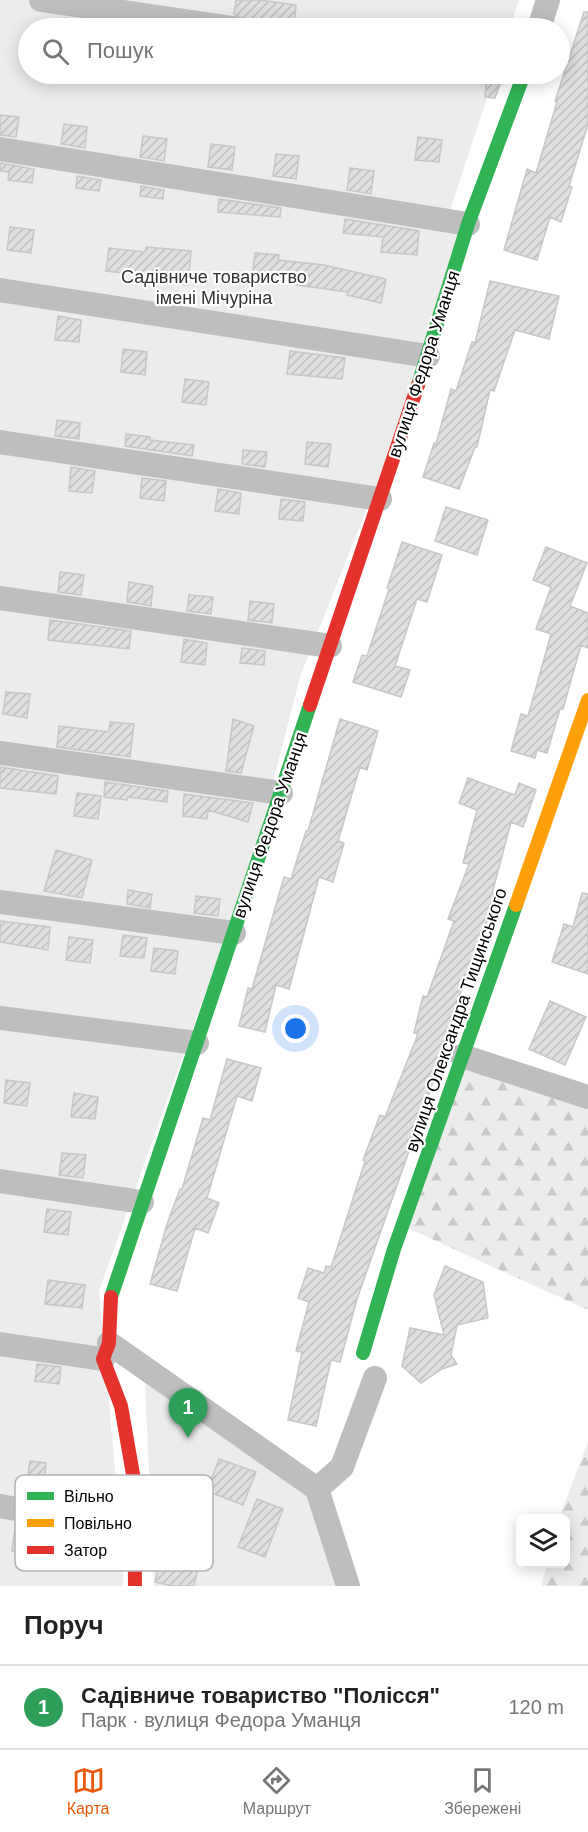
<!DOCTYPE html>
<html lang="uk">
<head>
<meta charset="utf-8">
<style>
	:root { --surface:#fff; --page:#f2f2f2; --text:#222; --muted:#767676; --line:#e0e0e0; --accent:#ea580c }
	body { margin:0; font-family:Arial,sans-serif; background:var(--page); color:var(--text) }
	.controls { position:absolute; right:18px; bottom:18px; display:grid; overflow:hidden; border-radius:9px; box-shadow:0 3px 15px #0003 }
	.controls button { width:54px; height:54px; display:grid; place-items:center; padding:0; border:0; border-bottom:2px solid var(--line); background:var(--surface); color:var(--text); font:30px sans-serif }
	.you { position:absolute; left:296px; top:1029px; width:21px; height:21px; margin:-15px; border:4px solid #fff; border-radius:50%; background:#1a73e8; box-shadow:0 0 0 9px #1a73e833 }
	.badge { display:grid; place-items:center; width:39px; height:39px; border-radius:50%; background:var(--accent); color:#fff; font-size:20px; font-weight:700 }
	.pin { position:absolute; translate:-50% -50px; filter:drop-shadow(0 2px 3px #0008) }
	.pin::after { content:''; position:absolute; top:32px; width:21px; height:18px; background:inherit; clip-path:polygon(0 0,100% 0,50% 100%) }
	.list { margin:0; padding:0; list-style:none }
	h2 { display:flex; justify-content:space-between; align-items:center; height:78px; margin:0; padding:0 24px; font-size:26px }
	h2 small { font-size:20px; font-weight:400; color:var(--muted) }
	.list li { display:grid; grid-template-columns:39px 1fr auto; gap:18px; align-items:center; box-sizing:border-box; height:84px; padding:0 24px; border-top:2px solid var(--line) }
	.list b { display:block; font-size:22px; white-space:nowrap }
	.list p { margin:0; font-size:20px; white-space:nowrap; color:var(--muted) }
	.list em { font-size:20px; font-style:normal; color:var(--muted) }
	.icon { flex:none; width:33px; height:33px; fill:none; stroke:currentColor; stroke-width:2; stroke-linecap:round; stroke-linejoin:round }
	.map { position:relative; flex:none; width:588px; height:1586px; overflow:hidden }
	.search { position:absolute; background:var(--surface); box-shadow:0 3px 15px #0003; left:18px; right:18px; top:18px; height:66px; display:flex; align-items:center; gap:15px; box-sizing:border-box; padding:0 21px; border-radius:33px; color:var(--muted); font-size:22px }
	.sheet { height:162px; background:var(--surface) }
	nav { display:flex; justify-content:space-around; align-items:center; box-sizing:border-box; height:84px; border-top:2px solid var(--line); background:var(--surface); font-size:16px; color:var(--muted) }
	nav a { display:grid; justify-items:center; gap:3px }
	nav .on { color:var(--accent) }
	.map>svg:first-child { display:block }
</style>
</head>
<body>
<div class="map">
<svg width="588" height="1586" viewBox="0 0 588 1586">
	<defs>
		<pattern id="forest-firs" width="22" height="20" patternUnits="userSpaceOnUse" patternTransform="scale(1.5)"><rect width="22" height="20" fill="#ececec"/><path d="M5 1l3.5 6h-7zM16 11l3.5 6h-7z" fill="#c9c9c9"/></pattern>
		<pattern id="building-hatch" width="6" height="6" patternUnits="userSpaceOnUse" patternTransform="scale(1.5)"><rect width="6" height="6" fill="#dfdfdf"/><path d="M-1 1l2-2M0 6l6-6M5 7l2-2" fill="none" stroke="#bebebe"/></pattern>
	</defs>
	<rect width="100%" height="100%" fill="#fff"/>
	<path fill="#ececec" d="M0,0H519L510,28H28V74H495L449,213L460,237L379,478L300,677L254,856L99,1291L123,1560V1586H0Z
		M145,1383L311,1493L341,1586H154Z"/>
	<path fill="url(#forest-firs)" d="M467,1059L588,1100V1310L405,1227Z
		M588,1442V1586H541L547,1564H566V1518H559Z"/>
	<path fill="url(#building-hatch)" stroke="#c7c7c7" stroke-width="1.5" d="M236,0H260L296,5L294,28L244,20L234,14Z
		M584,12H588V124L569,186L572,187L561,222L550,217L537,260L504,250L527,169L536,173L557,102L555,101Z
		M64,18L87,21V28H62Z
		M487,74L503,76L495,98L485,97Z
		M0,115L19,117L16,137L0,135Z
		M64,124L87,127L85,148L61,144Z
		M143,136L167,139L164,161L140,157Z
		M418,137L442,140L439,162L415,160Z
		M211,144L235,147L232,170L208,167Z
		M276,154L299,156L296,179L273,176Z
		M0,163L34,169L32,183L8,180L9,172L0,171Z
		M350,168L374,171L371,194L347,190Z
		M77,176L101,180L99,191L76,188Z
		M141,186L164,190L163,199L140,196Z
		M219,199L281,208L280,217L218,212Z
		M345,219L419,231L417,255L381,252L383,237L343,233Z
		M10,227L34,230L31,253L7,250Z
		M146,247L191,251L188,285L142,280L143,275L106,271L109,248L145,252Z
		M255,253L279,255L278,260L324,265L386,279L381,303L347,295L348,292L297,285V281L252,276Z
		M490,281L559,296L549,339L515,330L494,391L490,390L477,447H475L459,489L423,477L434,443L436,444L451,389L456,391L472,342L475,343Z
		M58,316L81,320L79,342L55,340Z
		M123,349L147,352L145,375L121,372Z
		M290,351L345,358L342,379L287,374Z
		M185,379L209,382L206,405L182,402Z
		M57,420L80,423L79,439L55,436Z
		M126,434L150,437V440L194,445L192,456L125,446Z
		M307,442L331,444L328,467L305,464Z
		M243,450L267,452L265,467L242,464Z
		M71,467L95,471L92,493L69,491Z
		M142,478L166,481L164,501L140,498Z
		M218,489L241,493L239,514L215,511Z
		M281,499L305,502L303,521L279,519Z
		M446,507L488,520L477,555L435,541Z
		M402,542L442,555L427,602L417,599L395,666L410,670L401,697L353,682L362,655L367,656L389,589L387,588Z
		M546,547L587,563L570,606L588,613V648L581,645L563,709H560L547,753L537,750L535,758L511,751L521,714L528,716L551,634L536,629L551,587L533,580Z
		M60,572L84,575L81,595L58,592Z
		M129,582L153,586L151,606L127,602Z
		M189,595L213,597L211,614L187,611Z
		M250,601L274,604L272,623L248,620Z
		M50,620L131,631L129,649L48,640Z
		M184,639L207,643L205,665L181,662Z
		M242,648L265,651L264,665L240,663Z
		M6,692L30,694L27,718L3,714Z
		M233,719L254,726L241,773L226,771Z
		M340,719L378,731L367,770L360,767L338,841L344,843L333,882L319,877L289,989L276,985L265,1032L239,1026L248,988L252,989L284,877L291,879L306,831H308Z
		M110,722L134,724L130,757L57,747L59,726L109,732Z
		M0,767L58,776L56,794L0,788Z
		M468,778L515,795L519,783L536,790L523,827L511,822L492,894L497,895L456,1005L460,1006L357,1299L340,1362L331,1360L316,1426L288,1420L302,1352L296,1351L309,1302L298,1298L308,1268L324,1273L326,1266L331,1267L365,1161L363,1160L380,1115L385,1117L418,1034L414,1033L423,996L427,997L454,921L448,919L469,864L463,863L477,810L459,803Z
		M105,782L168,791L167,802L128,797L127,800L104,797Z
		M77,793L101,796L98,819L74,816Z
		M184,794L253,803L248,822L208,810L207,819L183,816Z
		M56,850L92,860L82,898L44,891Z
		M128,890L152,894L150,908L127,904Z
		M582,893L588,894V974L552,962L564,924L573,927Z
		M196,896L220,899L218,916L194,913Z
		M0,921L50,927L48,950L0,942Z
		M123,935L147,938L144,958L120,956Z
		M69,937L93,940L90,963L66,960Z
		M154,948L178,951L175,974L151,971Z
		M550,1001L586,1017L565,1065L529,1049Z
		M227,1059L261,1068L252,1101L237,1096L207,1198L219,1203L208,1233L195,1228L177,1291L150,1284L167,1224L180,1189H182L203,1118L210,1120Z
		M6,1080L30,1083L27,1106L4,1103Z
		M74,1093L98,1097L95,1119L71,1117Z
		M62,1153L86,1155L83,1178L59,1175Z
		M47,1209L71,1212L68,1235L44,1232Z
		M445,1266L483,1282L488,1318L457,1325L451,1355L457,1364L442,1369L421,1383L402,1366L410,1328L444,1335L434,1295Z
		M48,1280L85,1285L82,1308L45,1304Z
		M37,1364L61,1367L59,1384L35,1381Z
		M219,1459L256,1472L243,1505L207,1491Z
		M30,1461L46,1463L44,1485L115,1492L116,1512L25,1496Z
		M257,1499L283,1509L265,1557L238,1547Z
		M22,1524L39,1527L36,1554L12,1551L15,1528H21Z
		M163,1547L201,1555L194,1586H172L155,1582Z"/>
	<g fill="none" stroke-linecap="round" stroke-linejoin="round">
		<path stroke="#bebebe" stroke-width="24" d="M41,0L233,28
			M539,28L548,0
			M0,149L468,224
			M0,290L428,356
			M0,442L380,499
			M0,598L330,646
			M0,753L281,793
			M0,902L234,933
			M0,1018L197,1043
			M462,1056L588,1097
			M0,1181L142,1202
			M109,1343L317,1489L348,1586
			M0,1344L103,1359
			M317,1489L342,1467L375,1378
			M0,1506L135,1530"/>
		<path stroke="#30b455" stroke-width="14" d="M418,385L468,224L524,74
			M111,1297L310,705
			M363,1353L394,1249L516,905"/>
		<path stroke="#ff9f0a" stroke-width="14" d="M516,905L588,700"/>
		<path stroke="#e5322d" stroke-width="14" d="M310,705L418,385
			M111,1297L109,1343L103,1359L121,1406L134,1480L135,1586"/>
	</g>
	<g text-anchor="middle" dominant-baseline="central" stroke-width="4.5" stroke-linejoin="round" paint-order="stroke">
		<g font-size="18" fill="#333" stroke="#fff">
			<text x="214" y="277">Садівниче товариство<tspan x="214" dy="21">імені Мічуріна</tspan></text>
		</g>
		<g font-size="18" fill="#000" stroke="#fff">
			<text transform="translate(424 364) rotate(-72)">вулиця Федора Уманця</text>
			<text transform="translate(270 825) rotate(-71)">вулиця Федора Уманця</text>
			<text transform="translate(456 1020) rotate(-71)">вулиця Олександра Тищинського</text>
		</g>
	</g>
	<rect x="15" y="1475" width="198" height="96" rx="9" fill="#fff" stroke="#b2b2b2" stroke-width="1.5"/>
	<rect x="27" y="1492" width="27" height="8" fill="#30b455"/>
	<rect x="27" y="1519" width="27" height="8" fill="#ff9f0a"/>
	<rect x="27" y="1546" width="27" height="8" fill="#e5322d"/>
	<g font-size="16" fill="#000">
		<text x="64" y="1502">Вільно</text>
		<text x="64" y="1529">Повільно</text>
		<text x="64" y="1556">Затор</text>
	</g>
</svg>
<div class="controls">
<button><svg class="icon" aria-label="layers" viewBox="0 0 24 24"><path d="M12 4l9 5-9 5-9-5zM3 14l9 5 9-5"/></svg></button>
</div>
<div class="you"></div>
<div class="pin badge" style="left:188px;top:1438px;background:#2e9e5b">1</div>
<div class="search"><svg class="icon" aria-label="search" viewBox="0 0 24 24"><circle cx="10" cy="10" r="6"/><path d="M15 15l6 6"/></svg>Пошук</div>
</div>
<section class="sheet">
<h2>Поруч<small></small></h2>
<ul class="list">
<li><span class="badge" style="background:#2e9e5b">1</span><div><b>Садівниче товариство &quot;Полісся&quot;</b><p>Парк · вулиця Федора Уманця</p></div><em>120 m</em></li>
</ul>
</section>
<nav>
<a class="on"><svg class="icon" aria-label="map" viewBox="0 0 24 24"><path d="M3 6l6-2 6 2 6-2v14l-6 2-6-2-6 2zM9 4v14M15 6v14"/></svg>Карта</a>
<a><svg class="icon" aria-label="directions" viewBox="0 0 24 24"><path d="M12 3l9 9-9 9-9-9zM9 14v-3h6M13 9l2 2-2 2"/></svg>Маршрут</a>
<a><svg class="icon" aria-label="saved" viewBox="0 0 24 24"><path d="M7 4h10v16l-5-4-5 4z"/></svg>Збережені</a>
</nav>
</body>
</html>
